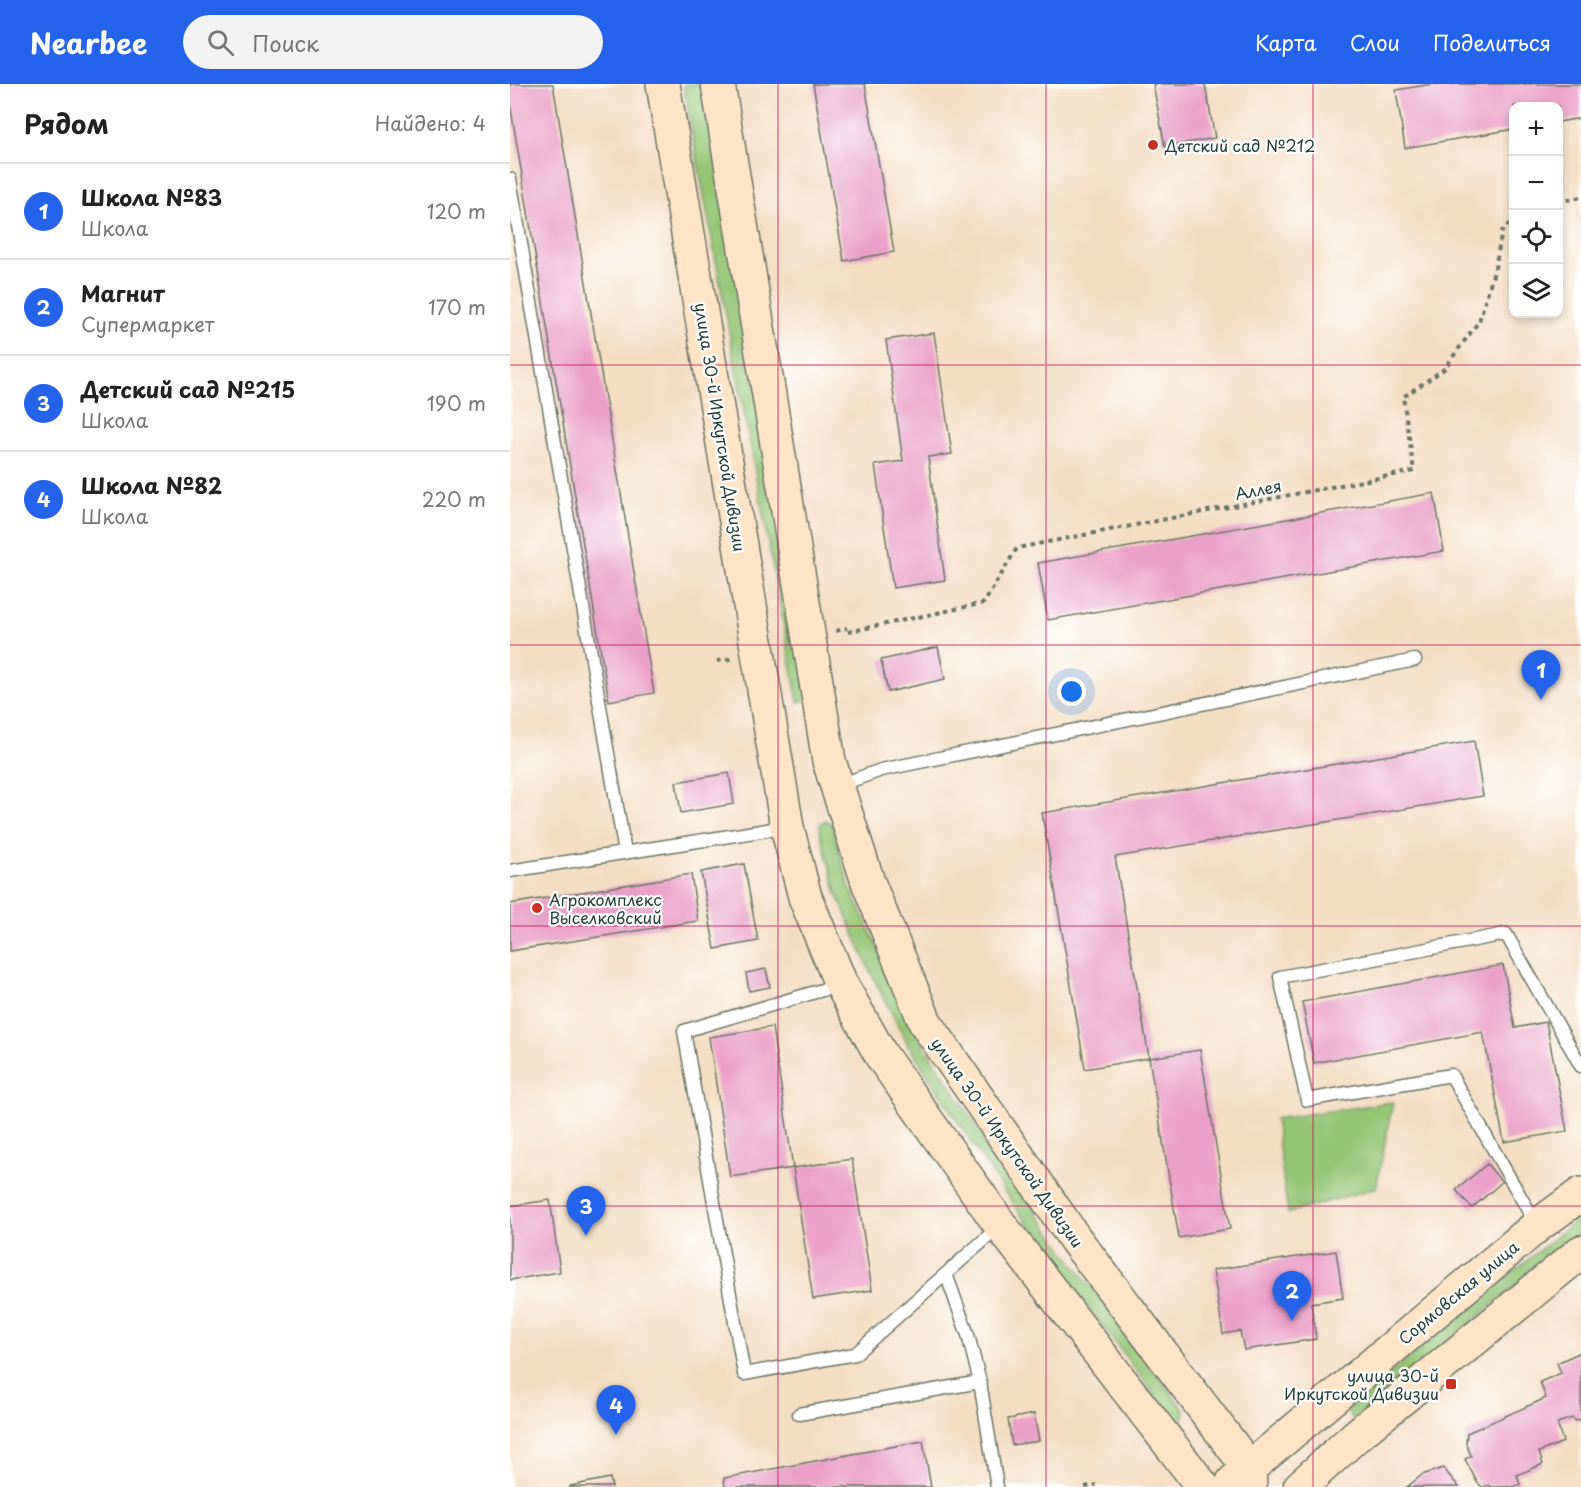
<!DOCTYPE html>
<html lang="ru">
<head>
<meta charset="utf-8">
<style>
	:root { --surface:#fff; --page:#f2f2f2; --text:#222; --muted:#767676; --line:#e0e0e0; --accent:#2563eb }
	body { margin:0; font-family:"Playpen Sans",sans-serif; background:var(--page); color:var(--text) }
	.controls { position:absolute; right:18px; top:18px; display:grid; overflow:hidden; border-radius:12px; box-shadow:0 3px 9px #0003 }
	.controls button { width:54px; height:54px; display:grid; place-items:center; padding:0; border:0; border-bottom:2px solid var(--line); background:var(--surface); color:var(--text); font:30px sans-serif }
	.you { position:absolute; left:562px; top:608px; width:21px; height:21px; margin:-15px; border:4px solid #fff; border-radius:50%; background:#1a73e8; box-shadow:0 0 0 9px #1a73e833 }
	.badge { display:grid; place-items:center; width:39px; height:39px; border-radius:50%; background:var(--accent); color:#fff; font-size:20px; font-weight:700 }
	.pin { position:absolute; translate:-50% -50px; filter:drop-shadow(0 2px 3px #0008) }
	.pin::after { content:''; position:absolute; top:32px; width:21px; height:18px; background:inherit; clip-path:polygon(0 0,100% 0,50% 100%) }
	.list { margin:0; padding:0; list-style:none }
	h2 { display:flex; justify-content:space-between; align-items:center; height:78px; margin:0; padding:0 24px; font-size:26px }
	h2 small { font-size:20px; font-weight:400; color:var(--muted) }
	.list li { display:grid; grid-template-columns:39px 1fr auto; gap:18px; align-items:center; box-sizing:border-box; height:96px; padding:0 24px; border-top:2px solid var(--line) }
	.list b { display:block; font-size:22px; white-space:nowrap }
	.list p { margin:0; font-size:20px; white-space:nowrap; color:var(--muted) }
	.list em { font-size:20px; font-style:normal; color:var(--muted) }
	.icon { flex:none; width:33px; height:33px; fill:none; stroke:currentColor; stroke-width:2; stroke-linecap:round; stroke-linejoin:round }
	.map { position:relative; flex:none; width:1071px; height:1403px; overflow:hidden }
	header { display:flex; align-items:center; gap:36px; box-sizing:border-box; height:84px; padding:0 30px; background:var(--accent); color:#fff }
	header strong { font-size:28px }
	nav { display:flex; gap:33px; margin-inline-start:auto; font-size:21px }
	.search { width:420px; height:54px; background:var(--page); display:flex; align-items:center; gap:15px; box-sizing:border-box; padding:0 21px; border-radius:33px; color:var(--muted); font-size:22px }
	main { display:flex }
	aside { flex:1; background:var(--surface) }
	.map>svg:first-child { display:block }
</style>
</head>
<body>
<header>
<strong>Nearbee</strong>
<div class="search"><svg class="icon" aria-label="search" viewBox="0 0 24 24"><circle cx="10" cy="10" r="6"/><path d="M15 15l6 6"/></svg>Поиск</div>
<nav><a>Карта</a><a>Слои</a><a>Поделиться</a></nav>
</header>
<main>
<aside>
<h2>Рядом<small>Найдено: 4</small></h2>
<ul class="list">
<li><span class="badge">1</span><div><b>Школа №83</b><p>Школа</p></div><em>120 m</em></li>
<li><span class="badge">2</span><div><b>Магнит</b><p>Супермаркет</p></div><em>170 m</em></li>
<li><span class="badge">3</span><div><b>Детский сад №215</b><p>Школа</p></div><em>190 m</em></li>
<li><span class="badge">4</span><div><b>Школа №82</b><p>Школа</p></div><em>220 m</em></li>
</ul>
</aside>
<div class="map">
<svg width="1071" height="1403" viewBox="0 0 1071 1403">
	<rect width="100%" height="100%" fill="#fff"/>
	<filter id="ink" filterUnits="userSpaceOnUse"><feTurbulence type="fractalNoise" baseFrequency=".0167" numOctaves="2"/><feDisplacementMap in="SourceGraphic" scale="12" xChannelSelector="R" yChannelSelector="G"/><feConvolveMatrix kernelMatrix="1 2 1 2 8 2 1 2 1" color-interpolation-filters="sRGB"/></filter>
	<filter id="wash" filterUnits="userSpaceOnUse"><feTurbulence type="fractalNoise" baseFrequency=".008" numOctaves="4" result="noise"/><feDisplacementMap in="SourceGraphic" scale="24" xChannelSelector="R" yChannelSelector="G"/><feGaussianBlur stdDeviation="1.35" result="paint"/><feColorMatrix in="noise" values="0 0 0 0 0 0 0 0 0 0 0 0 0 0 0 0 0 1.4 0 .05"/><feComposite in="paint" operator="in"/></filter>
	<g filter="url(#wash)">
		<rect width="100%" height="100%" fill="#f4ddc1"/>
		<path fill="#94c676" stroke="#5a8255" stroke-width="1.5" d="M173,0H194L299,615L288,618Z
			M315,736L322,740L340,804L410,955L485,1070L555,1168L674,1326V1333L670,1337L664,1336L549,1185L471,1073L397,959L360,887L327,810L310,748V740Z
			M883,1018L866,1104L778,1129L765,1035Z
			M1071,1132V1148L843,1335L836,1326Z"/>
		<g id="blocks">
			<path fill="#e9a0c9" d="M0,0H43L144,609L99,617L0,19Z
				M303,0H355L384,168L334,177Z
				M643,0H695L705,54L655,63Z
				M922,0H1071V34L1048,38V22H1004V45L895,64L886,6Z
				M424,249L442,370L418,373L435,496L383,504L365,381L393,377L376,256Z
				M924,409L934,467L538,536L528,479Z
				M428,563L435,595L378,608L371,576Z
				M964,657L973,712L605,773L639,974L575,985L532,729Z
				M219,689L224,720L171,729L166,698Z
				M234,780L248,857L205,865L191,788Z
				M181,790L188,837L0,867V820Z
				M993,881L1005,944L1036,938L1057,1047L994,1058L973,948L804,979L792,918Z
				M256,885L260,903L239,907L236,889Z
				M262,943L283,1084L220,1093L199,953Z
				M690,966L720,1145L669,1154L639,974Z
				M342,1075L362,1206L303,1215L283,1084Z
				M977,1080L992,1098L962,1124L946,1106Z
				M40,1116L50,1188L0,1196V1122Z
				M826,1167L833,1214L801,1219L806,1255L734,1266L730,1247L713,1250L703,1186Z
				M1071,1268V1335L1066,1337L1062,1334L1047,1339L1053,1358L1029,1368L1033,1380L1007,1391L1010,1400L1003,1403H981L980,1401L972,1403L967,1398L955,1375L961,1372L956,1359L957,1349L1036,1314L1030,1298L1051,1289L1047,1279Z
				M524,1330L529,1357L502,1361L498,1335Z
				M413,1357L421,1403H215L214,1394Z
				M933,1384L949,1403H897L912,1391Z
				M100,1394L102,1403H60V1402Z"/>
		</g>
	</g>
	<g filter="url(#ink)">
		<use href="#blocks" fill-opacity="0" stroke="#6a7565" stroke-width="1.5"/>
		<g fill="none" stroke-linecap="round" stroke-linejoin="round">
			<g stroke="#6a7565" stroke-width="15">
				<path id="lane" d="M0,95L115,769
					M327,702L371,686L905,576
					M0,787L276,743
					M329,901L174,947L234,1290L345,1270L490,1142
					M1026,1140L941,991L797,1016L770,893L996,850L1071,982
					M436,1190L458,1251L470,1298L487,1403
					M289,1330L470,1298"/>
			</g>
			<g stroke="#6a7565" stroke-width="36">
				<path id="secondary" d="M153,0L277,743L295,813L331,900L371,971L491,1142L693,1403
					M208,0L319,677L358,798L415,938L565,1155L739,1384L740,1403
					M723,1398L1027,1142L1071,1110
					M790,1403L846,1352L1071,1168"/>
			</g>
			<path stroke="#6a7565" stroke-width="4" stroke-dasharray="4.5 4.5" stroke-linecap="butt" d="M1048,118L1071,113
				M326,547L337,544
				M338,548L474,519L507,464L904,387L893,313L934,285L969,237L985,184L992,147L1004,136
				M207,577L221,575
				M575,1403L586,1401"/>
			<use href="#lane" stroke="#fff" stroke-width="12"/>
			<use href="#secondary" stroke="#ffe4c6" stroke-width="33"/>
		</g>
	</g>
	<path fill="none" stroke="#c2185b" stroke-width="1.5" stroke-opacity="0.55" d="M268,0V1403M536,0V1403M803,0V1403M0,281H1071M0,561H1071M0,842H1071M0,1122H1071"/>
	<g fill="#c8321e" stroke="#fff" stroke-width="2">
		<circle cx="643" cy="61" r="6"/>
		<circle cx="27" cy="824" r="6"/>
		<rect x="935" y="1294" width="12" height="12" rx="3"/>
	</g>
	<g text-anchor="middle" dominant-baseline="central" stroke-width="4.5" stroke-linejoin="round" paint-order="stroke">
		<g font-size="16" fill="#1f3d34" stroke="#fff" text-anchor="start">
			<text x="655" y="61">Детский сад №212</text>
			<text x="39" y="815">Агрокомплекс<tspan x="39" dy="18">Выселковский</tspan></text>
			<text x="929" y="1291" text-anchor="end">улица 30-й<tspan x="929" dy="18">Иркутской Дивизии</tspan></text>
		</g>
		<g font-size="16" fill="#1f3d34" stroke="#fff">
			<text transform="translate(211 343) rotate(81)">улица 30-й Иркутской Дивизии</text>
			<text transform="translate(748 405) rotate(-11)">Аллея</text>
			<text transform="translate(498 1058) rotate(55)">улица 30-й Иркутской Дивизии</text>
			<text transform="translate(948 1208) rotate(-40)">Сормовская улица</text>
		</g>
	</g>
</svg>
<div class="controls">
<button>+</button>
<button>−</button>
<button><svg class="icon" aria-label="locate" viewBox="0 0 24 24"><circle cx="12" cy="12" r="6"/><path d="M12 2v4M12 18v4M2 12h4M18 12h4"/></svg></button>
<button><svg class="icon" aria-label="layers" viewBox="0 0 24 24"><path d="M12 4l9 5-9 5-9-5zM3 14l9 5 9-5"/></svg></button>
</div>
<div class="you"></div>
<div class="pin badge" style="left:1031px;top:616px">1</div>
<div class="pin badge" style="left:782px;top:1237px">2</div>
<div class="pin badge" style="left:76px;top:1152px">3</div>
<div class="pin badge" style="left:106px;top:1351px">4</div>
</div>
</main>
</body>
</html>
